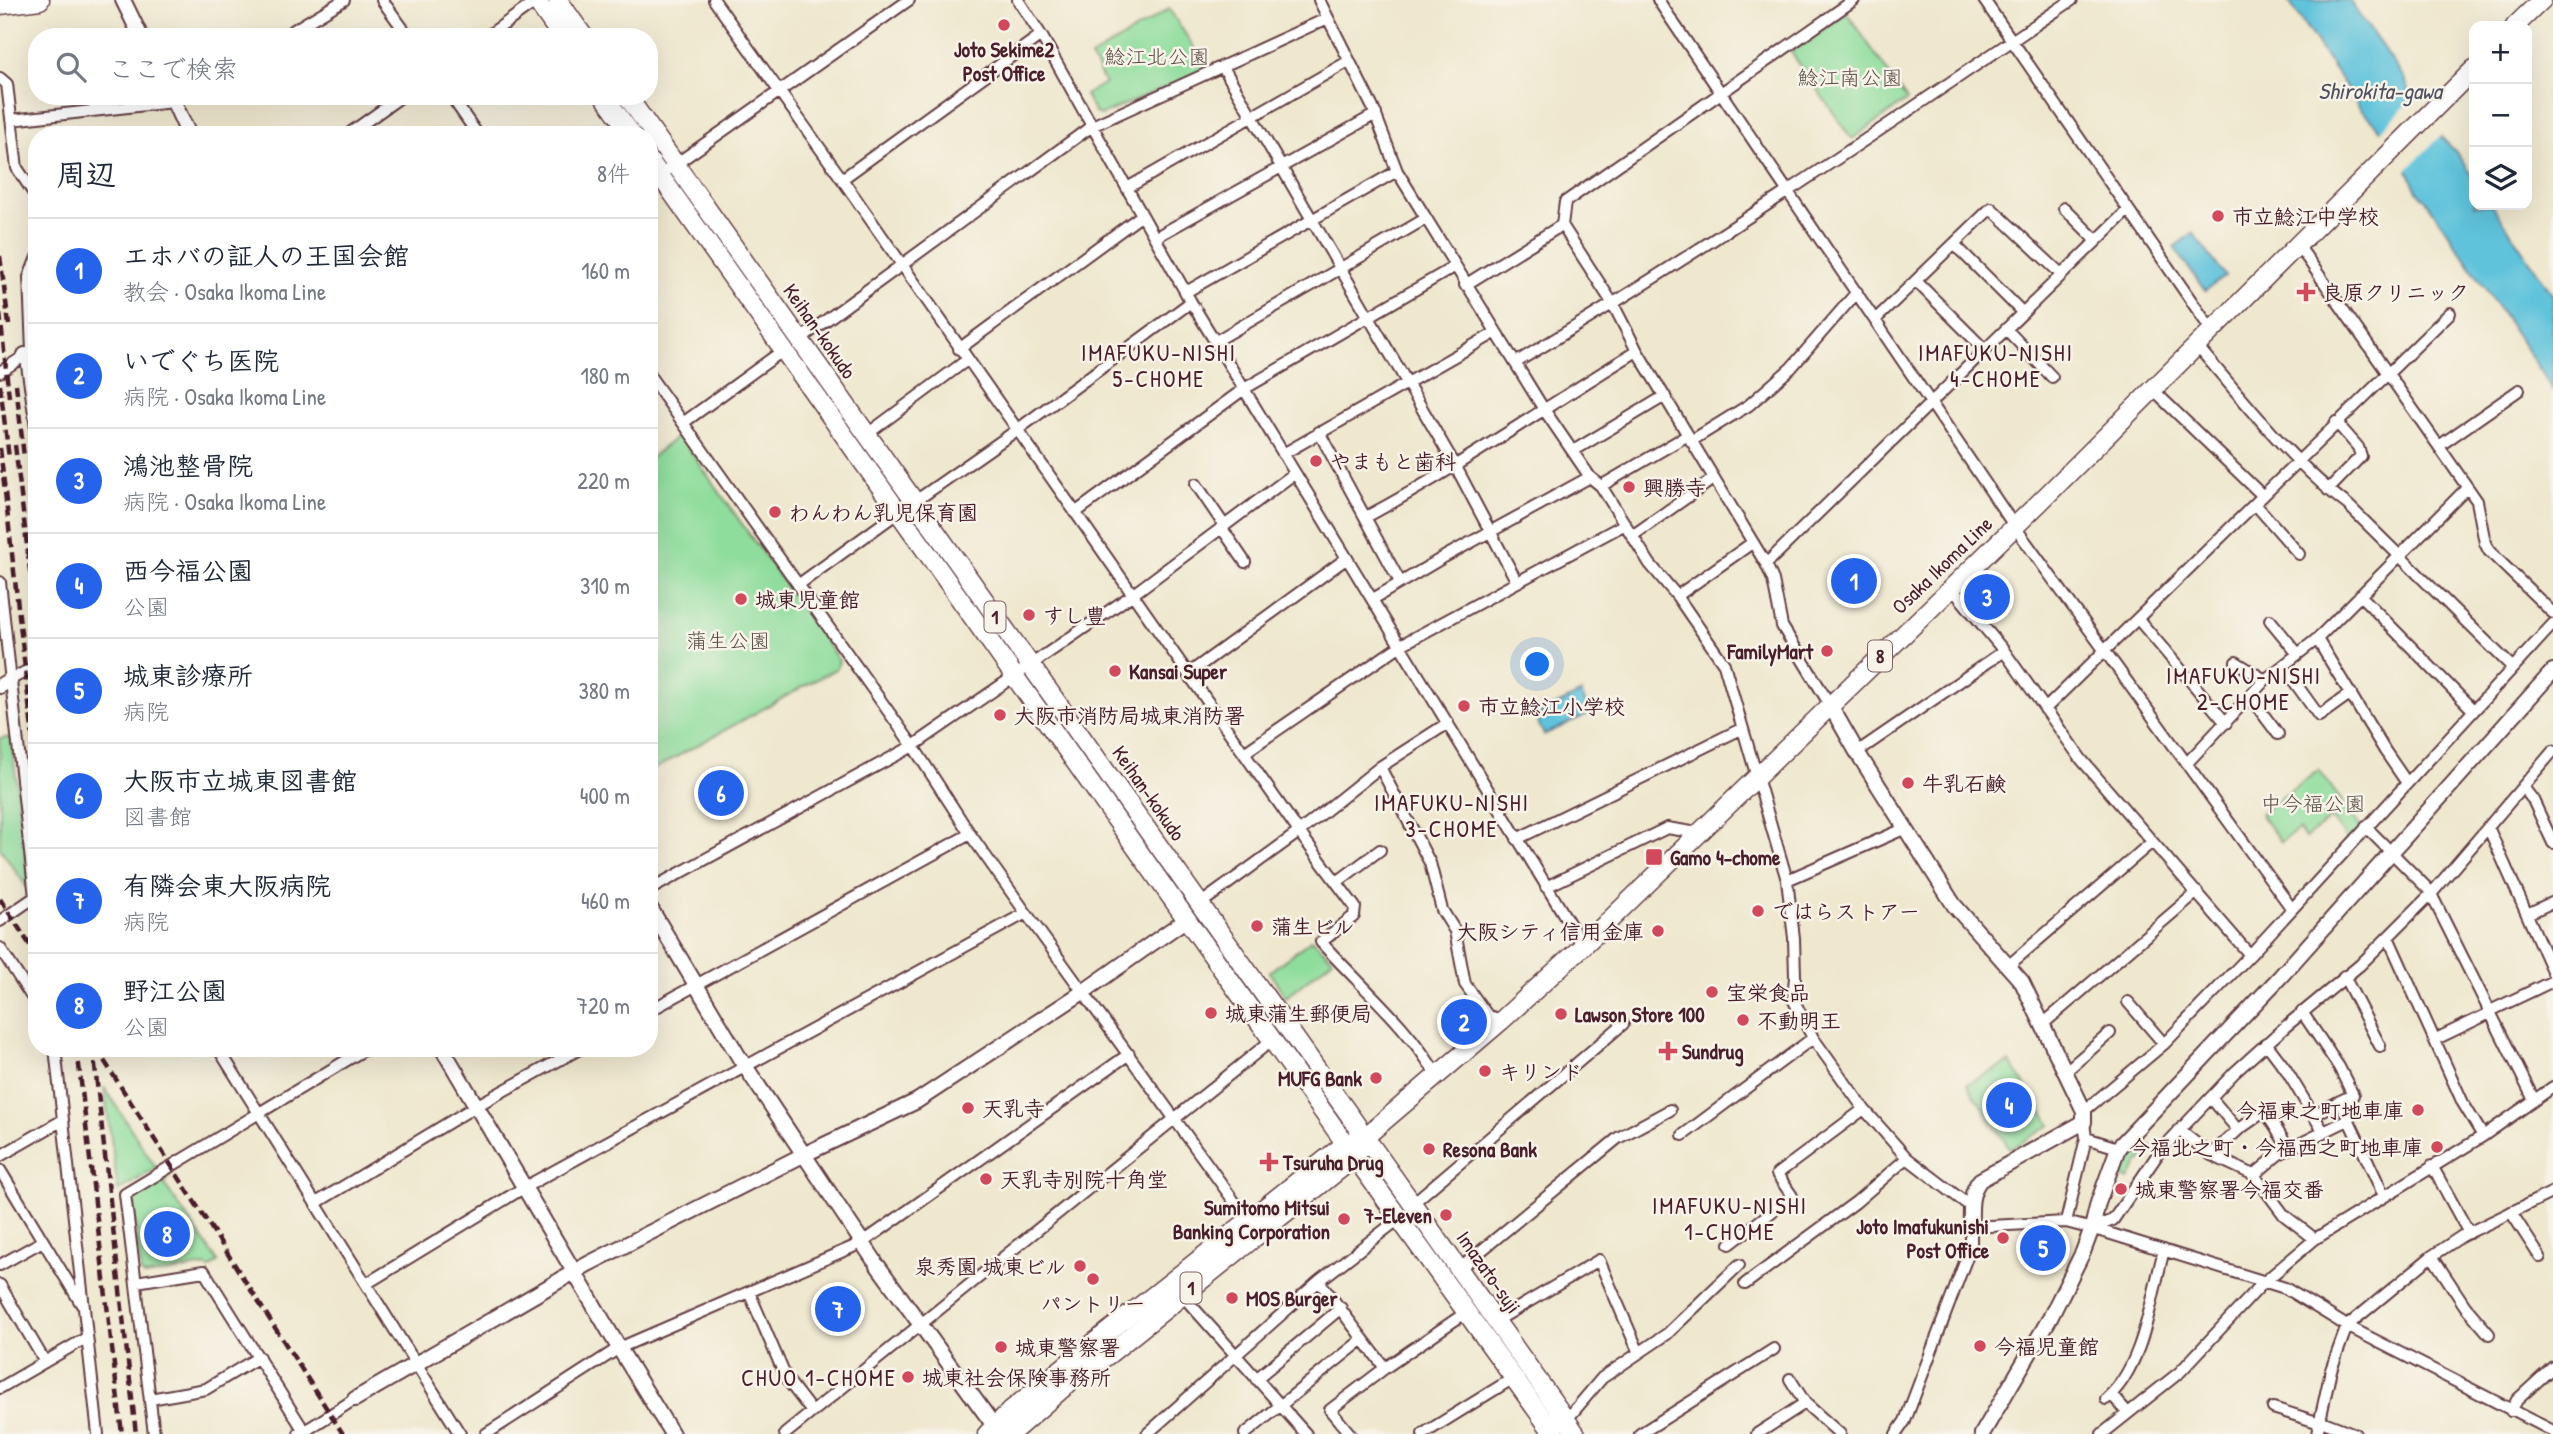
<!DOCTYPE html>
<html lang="ja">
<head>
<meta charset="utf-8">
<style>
	:root { --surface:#fff; --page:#f6f6f7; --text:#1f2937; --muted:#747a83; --line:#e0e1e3; --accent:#2563eb }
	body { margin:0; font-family:"Patrick Hand","Klee One",sans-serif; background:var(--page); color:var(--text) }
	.controls { position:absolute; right:21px; top:21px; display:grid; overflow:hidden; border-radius:14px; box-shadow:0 7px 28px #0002 }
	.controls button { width:63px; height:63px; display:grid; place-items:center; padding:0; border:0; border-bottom:2px solid var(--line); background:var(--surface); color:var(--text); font:35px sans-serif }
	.you { position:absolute; left:1538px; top:665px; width:24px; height:24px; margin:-18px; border:5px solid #fff; border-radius:50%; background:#1a73e8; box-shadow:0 0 0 10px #1a73e833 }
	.badge { display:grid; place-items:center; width:46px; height:46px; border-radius:50%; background:var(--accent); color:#fff; font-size:23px; font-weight:700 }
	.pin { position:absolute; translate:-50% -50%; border:4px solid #fff; box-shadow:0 2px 7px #0006 }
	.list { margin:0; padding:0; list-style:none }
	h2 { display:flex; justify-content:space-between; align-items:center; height:91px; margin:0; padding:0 28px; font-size:30px }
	h2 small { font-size:23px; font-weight:400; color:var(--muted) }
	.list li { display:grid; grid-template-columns:46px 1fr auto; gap:21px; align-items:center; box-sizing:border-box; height:105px; padding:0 28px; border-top:2px solid var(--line) }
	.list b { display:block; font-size:26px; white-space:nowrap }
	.list p { margin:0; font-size:23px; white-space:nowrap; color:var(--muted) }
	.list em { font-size:23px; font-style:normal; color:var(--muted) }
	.icon { flex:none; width:38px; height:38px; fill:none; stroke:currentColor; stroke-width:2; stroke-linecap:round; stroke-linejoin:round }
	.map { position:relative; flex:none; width:2553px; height:1434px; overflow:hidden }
	.search { position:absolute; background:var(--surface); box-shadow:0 7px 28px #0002; left:28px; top:28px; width:630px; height:77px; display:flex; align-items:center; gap:18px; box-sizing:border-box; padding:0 24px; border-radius:28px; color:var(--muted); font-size:26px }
	.panel { position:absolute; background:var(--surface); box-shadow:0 7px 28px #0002; left:28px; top:126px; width:630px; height:931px; border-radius:28px }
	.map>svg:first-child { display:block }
</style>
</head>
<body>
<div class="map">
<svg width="2553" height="1434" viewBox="0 0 2553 1434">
	<rect width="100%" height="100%" fill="#f7f3e8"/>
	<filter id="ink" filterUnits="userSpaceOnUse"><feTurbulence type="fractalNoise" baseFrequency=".0143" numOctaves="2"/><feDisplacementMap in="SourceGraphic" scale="14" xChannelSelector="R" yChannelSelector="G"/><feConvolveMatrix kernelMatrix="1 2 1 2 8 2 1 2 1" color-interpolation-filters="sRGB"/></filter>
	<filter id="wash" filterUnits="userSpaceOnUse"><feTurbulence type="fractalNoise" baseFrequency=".00686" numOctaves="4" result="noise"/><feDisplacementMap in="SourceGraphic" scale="28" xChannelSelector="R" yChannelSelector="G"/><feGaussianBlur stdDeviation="1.57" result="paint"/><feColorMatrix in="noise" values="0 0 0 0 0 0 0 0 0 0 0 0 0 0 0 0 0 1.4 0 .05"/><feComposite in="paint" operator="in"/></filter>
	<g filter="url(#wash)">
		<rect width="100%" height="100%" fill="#efe7ce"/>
		<path fill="#8fdd9c" stroke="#6c7e64" stroke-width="2" d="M1169,9L1208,69L1101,115L1095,113L1085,95L1105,83L1091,57Z
			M1847,13L1907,100L1852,139L1791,52Z
			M679,435L839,661L837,668L649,772V459Z
			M11,737L30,892L0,848V738Z
			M2319,770L2361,828L2348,841L2331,818L2305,838L2299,829L2281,842L2260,814Z
			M1312,939L1333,959L1286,997L1269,972Z
			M2010,1062L2051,1125L2010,1149L1967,1084Z
			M104,1087L156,1168L118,1191Z
			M2141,1139L2153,1148L2138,1164L2129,1180L2120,1176L2124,1163Z
			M170,1174L164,1184L218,1262L209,1269L206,1266L145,1276L141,1273L133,1202L139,1194Z"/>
		<path fill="#5ec3db" stroke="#547183" stroke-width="2" d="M2288,0H2349L2404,78L2410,93L2440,136L2456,152L2474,179V205H2492L2553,295V389L2425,199C2415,193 2413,180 2408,170C2396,149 2380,126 2362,111Z
			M2193,233L2225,276L2205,291L2174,247Z
			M1581,693L1590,713L1544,735L1535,716Z"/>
		<path fill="#efe7ce" d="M2416,95L2442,134L2405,172L2378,134Z"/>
	</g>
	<g filter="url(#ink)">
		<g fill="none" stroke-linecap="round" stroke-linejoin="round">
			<g stroke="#633d43" stroke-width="14">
				<path id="minor" d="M382,0L409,37
					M714,0L842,179L1299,832L1355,907L1354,916L1321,942C1360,986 1408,1025 1437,1076
					M1018,0L1041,35L1191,302L1583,946
					M1319,0L1373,108L1397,171L1543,408L1590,477L1601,486L1650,564L1677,596L1724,664L1787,880L1794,938L1795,977L1793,999L1813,1038L1864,1109L1907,1158L1971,1207
					M1658,0L2015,527L2292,909
					M1984,0L2212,331
					M282,37L344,0
					M486,37L538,0
					M1223,67L1455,465L1517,582
					M0,78L7,84L17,168L37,198
					M451,96L478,135
					M11,120L173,102L183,96
					M347,135L402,96
					M842,179L1041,35
					M649,183L909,0
					M1127,188L1349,61
					M2064,208L2096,240
					M1156,237L1376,114
					M1954,244L2023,313
					M2298,245L2477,501L2485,543L2489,551L2553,613
					M1916,281L1985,350
					M1465,285L1562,225
					M1186,292L1397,171
					M1876,319L1991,208L2061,274
					M2006,329L2052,377
					M799,340L1092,126L1328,18
					M1216,341L1425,219
					M2197,346C2242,398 2294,465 2348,505L2512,667
					M959,349L1142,215
					M32,351L29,277L37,257
					M1515,363C1705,250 1888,125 2072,0
					M27,365L37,435
					M0,372L32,351
					M649,375L913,746L970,834L1026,913L1249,1222
					M2153,390L2263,496
					M683,423L785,349
					M1319,432L1400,582
					M866,435L967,360
					M1691,441L1749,405L1791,368L1857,292
					M2439,446L2519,390
					M1573,451L1665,396
					M1283,454L1495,333
					M1196,484L1224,525
					M1601,486L1688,435
					M2328,490L2361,456L2358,447L2336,422
					M914,502L1017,430L1191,302
					M2255,504L2299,554
					M1075,513L1244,389L1454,267
					M1366,517C1459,467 1547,406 1637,351
					M1221,527L1245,562
					M1632,536L1713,479
					M1766,564L2127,211
					M0,582L35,897L0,921
					M798,585L900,511
					M1951,587L2004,651L2081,759L2250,955
					M2360,595L2473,710
					M1677,596L1752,543
					M1373,599L1444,557L1590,477
					M2138,619L2226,723
					M2270,620L2298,654
					M2317,639L2385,751L2407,783
					M2236,662L2265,680
					M2283,666L2319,716L2351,693
					M1188,674L1347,558
					M11,679L37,666
					M2250,697L2278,734
					M1830,705L1782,626L1773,580L1766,564L1637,351L1613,304L1562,225L1565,202L1854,0
					M2045,709L2450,313
					M1857,752L2004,651
					M1244,753L1401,645L1625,524
					M2187,763L2265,680L2317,639L2467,488
					M1380,767L1430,863L1442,910L1455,931L1465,984L1487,1015L1501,1021
					M2523,787L2533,800L2553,843
					M2366,827L2432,893
					M2488,827L2553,973
					M1517,839L1741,729
					M1787,880L1906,828
					M1337,882L1380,850
					M1546,887L1667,828L1698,833
					M649,890L913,746L1132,595L1295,473
					M2431,894L2534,1100
					M1200,904L1299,832L1380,767L1448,723
					M2527,914L2553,902
					M2388,937L2463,1103L2483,1136
					M0,948L37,1005
					M2008,966L2152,842
					M2344,976L2380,1046
					M2128,1002L2164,1044
					M649,1011L970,834
					M2490,1011L2553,981
					M2302,1012L2339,1067L2353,1095L2340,1101L2384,1196
					M2043,1024L2197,892
					M2436,1039L2490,1013
					M2266,1043L2285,1068L2323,1131
					M55,1048L98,1434
					M218,1048L460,1434
					M2066,1071L2110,1033
					M2211,1098L2238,1130
					M2084,1111L2164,1044L2250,955L2553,624
					M2314,1115L2340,1101
					M2084,1122L2086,1138L2118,1148
					M2179,1130L2211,1155L2254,1175L2284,1215L2315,1239
					M1683,1135L1813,1038
					M2211,1155L2238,1130L2265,1111L2289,1149
					M0,1156L63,1120
					M2432,1166L2469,1233
					M0,1170L82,1305
					M2254,1175L2279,1154L2348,1120
					M316,1203L476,1106L581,1048
					M1413,1203L1623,1024
					M2511,1212L2540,1257
					M2066,1222L2086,1138
					M2092,1228L2113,1220L2160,1151L2235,1072L2285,1027L2360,965L2432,893L2553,751
					M1730,1244L1792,1196L1777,1174L1864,1109
					M2432,1256L2465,1306L2489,1334
					M0,1265L43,1241
					M1459,1269L1618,1138L1670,1110
					M1319,1281L1385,1368
					M136,1282L204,1271L306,1434
					M366,1284L525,1187L1026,913
					M1745,1284L1856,1202L1907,1158
					M0,1285L45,1362
					M749,1292L786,1378L812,1412
					M1182,1295L1306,1434
					M1496,1321L1599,1260L1639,1353
					M1256,1379L1341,1308
					M1790,1379L1805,1403L1840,1434
					M0,1388L86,1338
					M2111,1394L2128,1413
					M150,1399L206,1389L259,1357
					M2106,1399C2144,1367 2151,1297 2164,1250
					M2273,1408L2320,1423
					M2511,1411L2517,1400L2553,1367
					M2321,1421L2355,1434
					M1563,1424L1602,1378L1667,1334L1739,1265
					M305,1431L355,1399
					M154,1434L125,1194L367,1048
					M486,1434L619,1348L862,1243L1129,1054
					M785,1434L1272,1040
					M1147,1434L1319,1281L1400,1218
					M1245,1434L1363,1339
					M1350,1434L1330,1410L1385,1368L1468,1311
					M1423,1434L1515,1377
					M1640,1434L1774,1349
					M1757,1434L1805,1403
					M1896,1434L1905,1421L1971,1246V1227L2066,1222L2108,1233L2285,1288L2347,1326L2553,1431
					M2102,1434L2180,1372L2263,1283L2315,1239L2483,1136L2553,1087
					M2317,1434L2331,1370L2347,1326L2432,1256L2462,1236L2553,1192"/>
			</g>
			<g stroke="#633d43" stroke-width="18">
				<path id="tertiary" d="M123,0L141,37
					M171,96L189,135
					M25,355L37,375
					M0,686L11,679
					M1830,705L1857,752L1954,905L2022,982L2084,1111V1122L1980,1180C1969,1194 1971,1210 1971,1227
					M649,906L739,1057L874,1260
					M442,1048L619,1348L672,1434
					M878,1266L1000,1434
					M355,1399L588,1264L803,1155L917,1101L1083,992L1188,918
					M301,1434L305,1431
					M1982,1434L2050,1318L2083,1252L2092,1228L2098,1203L2118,1148L2280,977L2553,671"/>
			</g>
			<g stroke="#633d43" stroke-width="21">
				<path id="primary" d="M0,5L40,0
					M2515,26L2542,0
					M1355,1157L1554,1434
					M1576,1434L1365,1137L1501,1021L1583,946L2039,503L2474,69"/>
			</g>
			<g stroke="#633d43" stroke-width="21">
				<path id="trunk" d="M536,0L562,37
					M558,0L584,37
					M604,96L632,135
					M627,96L1365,1137
					M649,160L1355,1157
					M987,1434L1010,1411L1076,1357L1345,1144L1356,1140
					M1010,1434L1070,1382L1108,1355L1355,1157L1361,1146"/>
			</g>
			<use href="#minor" stroke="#fff" stroke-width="10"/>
			<use href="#tertiary" stroke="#fff" stroke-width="14"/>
			<use href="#primary" stroke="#fff" stroke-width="18"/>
			<use href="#trunk" stroke="#fff" stroke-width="18"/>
			<path stroke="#4a1f2b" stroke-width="4.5" stroke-dasharray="10 5" stroke-linecap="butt" d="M0,256L9,325
				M0,313L9,397
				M16,384L24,457
				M0,385L9,458
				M15,445L37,629
				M0,448L37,774
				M0,899L37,956
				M77,1048L122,1434
				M93,1048L136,1434
				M96,1048L343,1434"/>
		</g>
	</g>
	<g fill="#d1495b" stroke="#f7f3e8" stroke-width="2.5">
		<circle cx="1004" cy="25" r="7"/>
		<circle cx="2218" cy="216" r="7"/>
		<path d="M2302.5 281.5h7v7h7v7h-7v7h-7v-7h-7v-7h7z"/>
		<circle cx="1316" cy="461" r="7"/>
		<circle cx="1629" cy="487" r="7"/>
		<circle cx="775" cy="512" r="7"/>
		<circle cx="741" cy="599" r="7"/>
		<circle cx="1029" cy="615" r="7"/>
		<circle cx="1827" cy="651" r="7"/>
		<circle cx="1115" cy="671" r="7"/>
		<circle cx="1464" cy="706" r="7"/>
		<circle cx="1000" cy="715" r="7"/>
		<circle cx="1908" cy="783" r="7"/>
		<rect x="1645" y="848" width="18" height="18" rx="3.5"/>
		<circle cx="1758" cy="911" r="7"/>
		<circle cx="1257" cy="926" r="7"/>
		<circle cx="1658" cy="931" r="7"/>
		<circle cx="1712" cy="992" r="7"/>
		<circle cx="1211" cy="1013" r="7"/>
		<circle cx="1561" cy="1014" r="7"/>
		<circle cx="1743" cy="1020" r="7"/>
		<path d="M1664.5 1040.5h7v7h7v7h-7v7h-7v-7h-7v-7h7z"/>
		<circle cx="1485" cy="1071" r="7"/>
		<circle cx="1376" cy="1078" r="7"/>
		<circle cx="968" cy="1108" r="7"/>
		<circle cx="2418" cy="1110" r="7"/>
		<circle cx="2437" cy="1147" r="7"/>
		<circle cx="1429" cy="1149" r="7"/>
		<path d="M1265.5 1151.5h7v7h7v7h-7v7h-7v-7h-7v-7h7z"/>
		<circle cx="986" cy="1179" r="7"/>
		<circle cx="2121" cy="1189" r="7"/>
		<circle cx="1446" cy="1215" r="7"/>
		<circle cx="1344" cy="1219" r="7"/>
		<circle cx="2003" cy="1238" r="7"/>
		<circle cx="1080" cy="1266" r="7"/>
		<circle cx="1093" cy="1279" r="7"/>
		<circle cx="1232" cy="1298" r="7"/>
		<circle cx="1980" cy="1346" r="7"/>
		<circle cx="1001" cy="1347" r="7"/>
		<circle cx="908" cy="1377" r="7"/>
	</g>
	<g text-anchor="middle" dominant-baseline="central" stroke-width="5" stroke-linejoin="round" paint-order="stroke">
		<g fill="#f7f3e8" stroke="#7e5f64" stroke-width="2">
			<rect x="984.5" y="601.5" width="21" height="31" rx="5"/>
			<rect x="1868" y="640.5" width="24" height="31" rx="5"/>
			<rect x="1180.5" y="1272.5" width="21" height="31" rx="5"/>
		</g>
		<g font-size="19" font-weight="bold" fill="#4a1f2b">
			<text x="995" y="617">1</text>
			<text x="1880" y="656">8</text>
			<text x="1191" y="1288">1</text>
		</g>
		<g font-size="21" font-weight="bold" fill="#4a1f2b" stroke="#f7f3e8" text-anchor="start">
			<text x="1004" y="49" text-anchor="middle">Joto Sekime2<tspan x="1004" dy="24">Post Office</tspan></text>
			<text x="2232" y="216">市立鯰江中学校</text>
			<text x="2322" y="292">良原クリニック</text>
			<text x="1330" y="461">やまもと歯科</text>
			<text x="1643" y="487">興勝寺</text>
			<text x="789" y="512">わんわん乳児保育園</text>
			<text x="755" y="599">城東児童館</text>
			<text x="1043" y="615">すし豊</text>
			<text x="1813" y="651" text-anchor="end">FamilyMart</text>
			<text x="1129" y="671">Kansai Super</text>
			<text x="1478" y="706">市立鯰江小学校</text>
			<text x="1014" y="715">大阪市消防局城東消防署</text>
			<text x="1922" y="783">牛乳石鹸</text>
			<text x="1670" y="857">Gamo 4-chome</text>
			<text x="1772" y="911">ではらストアー</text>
			<text x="1271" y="926">蒲生ビル</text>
			<text x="1644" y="931" text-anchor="end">大阪シティ信用金庫</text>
			<text x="1726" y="992">宝栄食品</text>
			<text x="1225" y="1013">城東蒲生郵便局</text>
			<text x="1575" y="1014">Lawson Store 100</text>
			<text x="1757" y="1020">不動明王</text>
			<text x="1682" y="1051">Sundrug</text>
			<text x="1499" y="1071">キリンド</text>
			<text x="1362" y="1078" text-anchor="end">MUFG Bank</text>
			<text x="982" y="1108">天乳寺</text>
			<text x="2404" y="1110" text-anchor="end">今福東之町地車庫</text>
			<text x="2423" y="1147" text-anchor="end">今福北之町・今福西之町地車庫</text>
			<text x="1443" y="1149">Resona Bank</text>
			<text x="1283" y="1162">Tsuruha Drug</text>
			<text x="1000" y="1179">天乳寺別院十角堂</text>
			<text x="2135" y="1189">城東警察署今福交番</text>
			<text x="1330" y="1207" text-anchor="end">Sumitomo Mitsui<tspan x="1330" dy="24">Banking Corporation</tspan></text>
			<text x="1432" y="1215" text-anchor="end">7-Eleven</text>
			<text x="1989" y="1226" text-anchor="end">Joto Imafukunishi<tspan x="1989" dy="24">Post Office</tspan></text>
			<text x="1066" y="1266" text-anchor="end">泉秀園 城東ビル</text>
			<text x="1246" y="1298">MOS Burger</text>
			<text x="1093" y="1303" text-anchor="middle">パントリー</text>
			<text x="1994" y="1346">今福児童館</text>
			<text x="1015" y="1347">城東警察署</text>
			<text x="922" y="1377">城東社会保険事務所</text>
		</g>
		<g font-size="21" fill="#5b4e47" stroke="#f7f3e8">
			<text x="1157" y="56">鯰江北公園</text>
			<text x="1850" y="77">鯰江南公園</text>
			<text x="728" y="640">蒲生公園</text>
			<text x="2313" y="803">中今福公園</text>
		</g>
		<g font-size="21" fill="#4a1f2b" stroke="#f7f3e8">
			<text transform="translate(820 331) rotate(55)">Keihan-kokudo</text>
			<text transform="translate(1942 565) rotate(-44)">Osaka Ikoma Line</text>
			<text transform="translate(1149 793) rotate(55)">Keihan-kokudo</text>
			<text transform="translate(1489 1272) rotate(55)">Imazato-suji</text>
		</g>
		<g font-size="23" font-style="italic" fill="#505060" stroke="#f7f3e8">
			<text x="2380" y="90">Shirokita-gawa</text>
		</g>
		<g font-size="23" letter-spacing="2" fill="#4a1f2b" stroke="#f7f3e8">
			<text x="1159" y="352">IMAFUKU-NISHI<tspan x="1159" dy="26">5-CHOME</tspan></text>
			<text x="1996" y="352">IMAFUKU-NISHI<tspan x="1996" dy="26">4-CHOME</tspan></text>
			<text x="2244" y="675">IMAFUKU-NISHI<tspan x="2244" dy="26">2-CHOME</tspan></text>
			<text x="1452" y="802">IMAFUKU-NISHI<tspan x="1452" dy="26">3-CHOME</tspan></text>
			<text x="1730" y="1205">IMAFUKU-NISHI<tspan x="1730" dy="26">1-CHOME</tspan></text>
			<text x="819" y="1377">CHUO 1-CHOME</text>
		</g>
	</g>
</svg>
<div class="controls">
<button>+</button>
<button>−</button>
<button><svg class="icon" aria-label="layers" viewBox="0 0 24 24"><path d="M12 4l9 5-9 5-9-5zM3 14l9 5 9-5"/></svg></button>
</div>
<div class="you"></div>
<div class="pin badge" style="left:1854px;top:581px">1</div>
<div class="pin badge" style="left:1464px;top:1022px">2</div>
<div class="pin badge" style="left:1987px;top:597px">3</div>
<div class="pin badge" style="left:2009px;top:1105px">4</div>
<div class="pin badge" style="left:2043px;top:1248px">5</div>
<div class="pin badge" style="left:721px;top:793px">6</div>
<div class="pin badge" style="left:838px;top:1309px">7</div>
<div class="pin badge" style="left:167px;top:1234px">8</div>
<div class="search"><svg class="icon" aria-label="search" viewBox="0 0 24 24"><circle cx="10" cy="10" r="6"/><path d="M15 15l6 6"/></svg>ここで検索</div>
<section class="panel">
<h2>周辺<small>8件</small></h2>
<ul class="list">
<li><span class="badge">1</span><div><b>エホバの証人の王国会館</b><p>教会 · Osaka Ikoma Line</p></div><em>160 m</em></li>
<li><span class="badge">2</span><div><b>いでぐち医院</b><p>病院 · Osaka Ikoma Line</p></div><em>180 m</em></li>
<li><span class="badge">3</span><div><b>鴻池整骨院</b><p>病院 · Osaka Ikoma Line</p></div><em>220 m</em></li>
<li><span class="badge">4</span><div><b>西今福公園</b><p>公園</p></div><em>310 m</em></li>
<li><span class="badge">5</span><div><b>城東診療所</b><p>病院</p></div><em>380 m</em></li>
<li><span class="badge">6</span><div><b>大阪市立城東図書館</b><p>図書館</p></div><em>400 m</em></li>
<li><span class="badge">7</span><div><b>有隣会東大阪病院</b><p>病院</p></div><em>460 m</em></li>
<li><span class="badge">8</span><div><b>野江公園</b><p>公園</p></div><em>720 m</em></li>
</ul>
</section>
</div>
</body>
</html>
